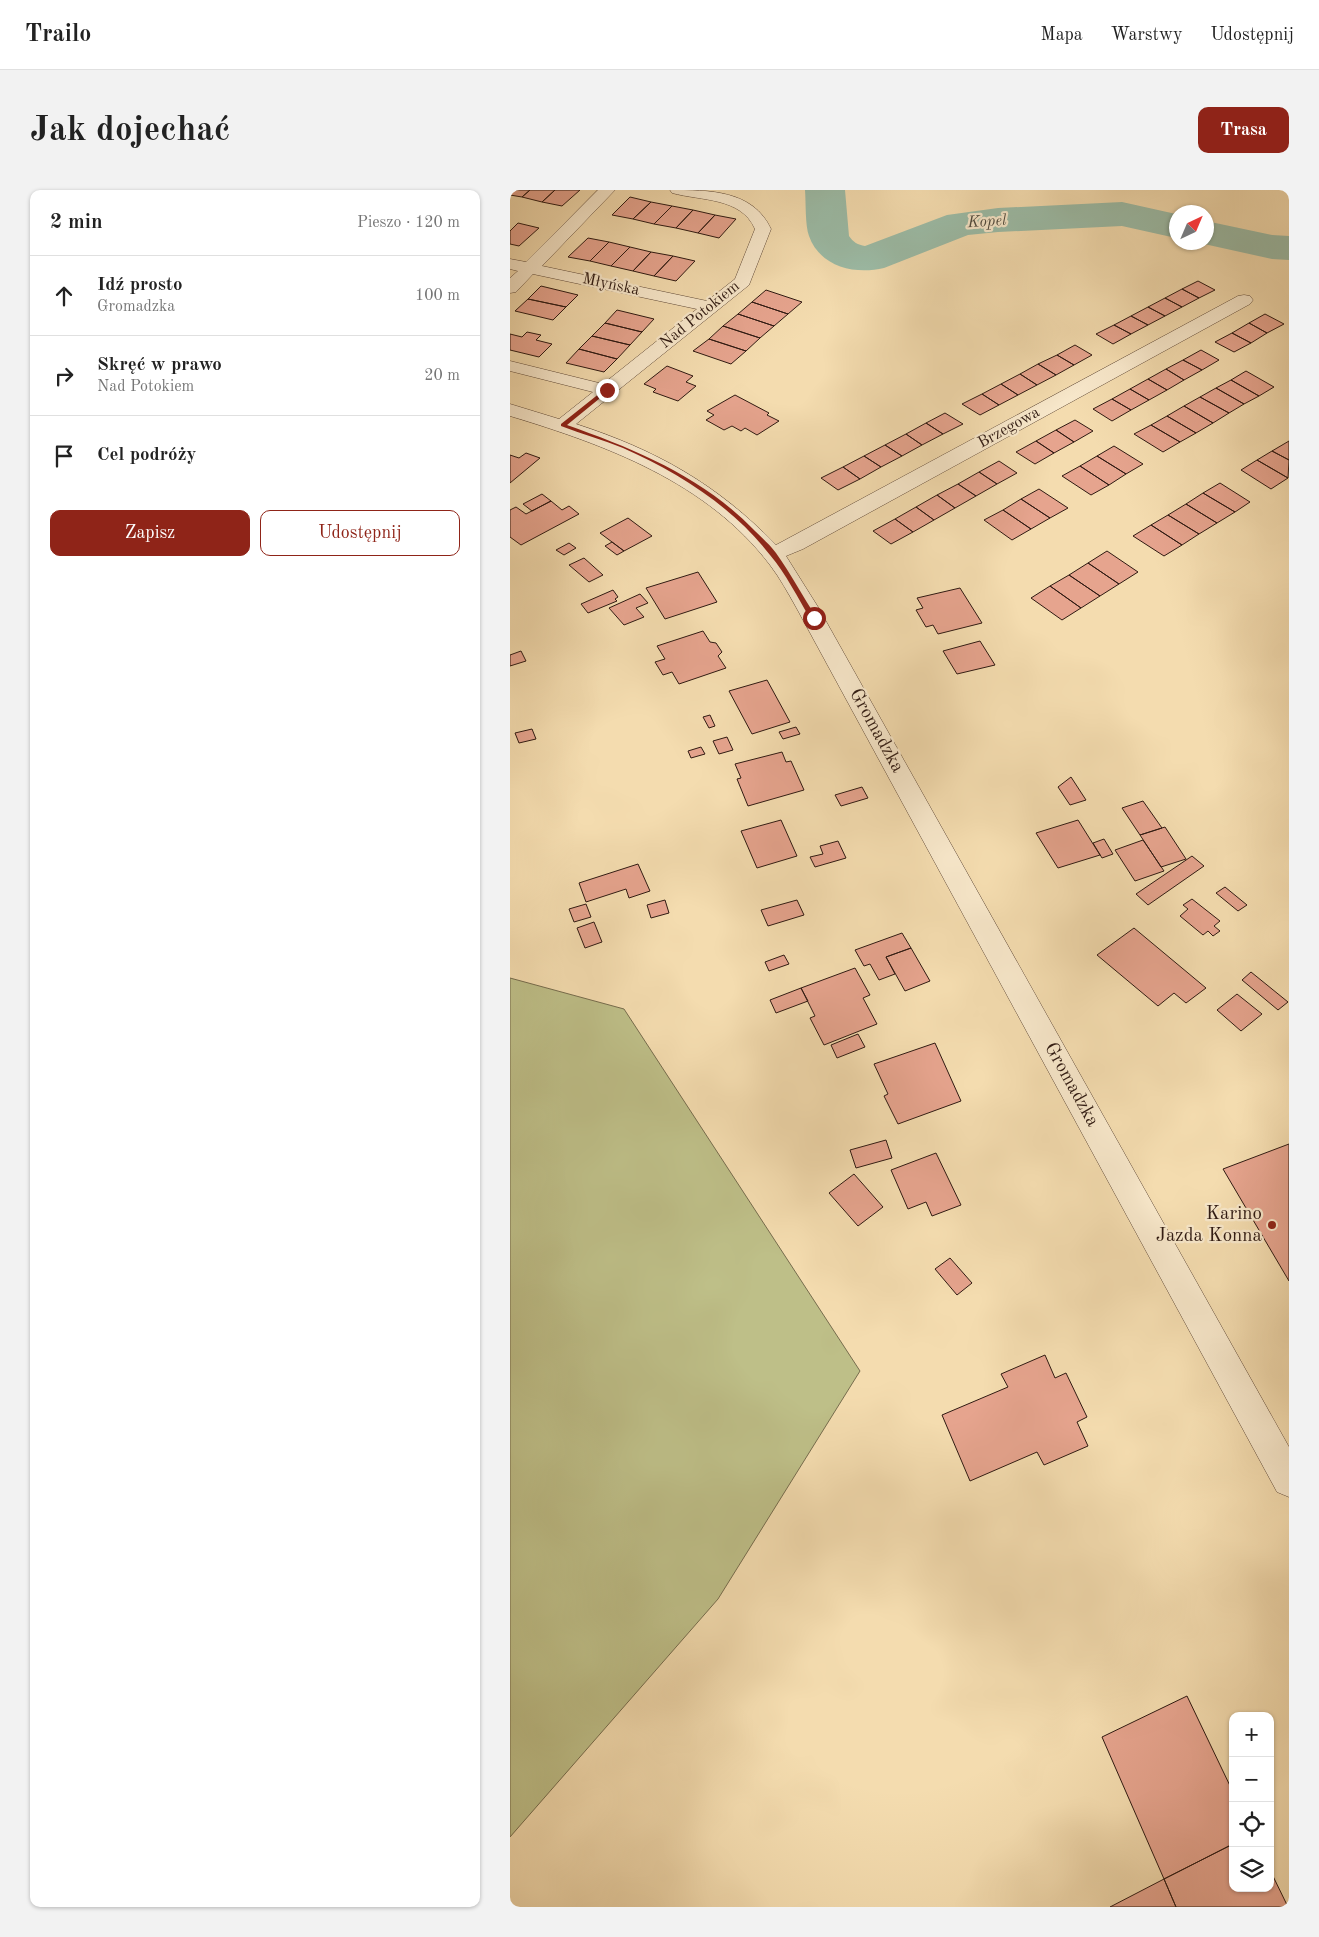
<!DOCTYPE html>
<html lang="pl">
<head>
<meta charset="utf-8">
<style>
	:root { --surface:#fff; --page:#f2f2f2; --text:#222; --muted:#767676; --line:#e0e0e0; --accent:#8f2418 }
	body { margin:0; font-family:"Old Standard TT",serif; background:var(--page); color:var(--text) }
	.controls { position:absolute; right:15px; bottom:15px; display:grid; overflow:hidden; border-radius:10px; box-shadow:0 1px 4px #0004 }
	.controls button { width:45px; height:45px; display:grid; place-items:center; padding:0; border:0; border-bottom:1px solid var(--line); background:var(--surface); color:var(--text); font:25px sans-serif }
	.compass { position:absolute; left:659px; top:15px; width:45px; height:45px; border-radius:50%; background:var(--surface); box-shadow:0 1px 4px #0004; rotate:44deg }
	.stop { position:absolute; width:15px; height:15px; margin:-11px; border:4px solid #8f2418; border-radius:50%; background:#fff }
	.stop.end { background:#8f2418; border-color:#fff; box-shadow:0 1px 5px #0008 }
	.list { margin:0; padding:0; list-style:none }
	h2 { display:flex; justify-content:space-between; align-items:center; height:65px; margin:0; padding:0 20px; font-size:21px }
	h2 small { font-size:16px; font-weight:400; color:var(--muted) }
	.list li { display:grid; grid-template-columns:32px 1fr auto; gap:15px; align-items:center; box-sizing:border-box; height:80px; padding:0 20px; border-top:1px solid var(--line) }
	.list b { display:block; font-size:19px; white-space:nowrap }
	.list p { margin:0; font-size:16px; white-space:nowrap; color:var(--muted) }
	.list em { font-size:16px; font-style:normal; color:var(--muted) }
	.actions { display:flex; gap:10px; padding:15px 20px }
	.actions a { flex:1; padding:11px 0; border:1px solid var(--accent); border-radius:10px; text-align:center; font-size:18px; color:var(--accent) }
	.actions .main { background:var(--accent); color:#fff }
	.icon { flex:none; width:28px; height:28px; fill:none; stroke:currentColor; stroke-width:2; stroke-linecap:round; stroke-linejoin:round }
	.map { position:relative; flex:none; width:779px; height:1717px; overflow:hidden; border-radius:10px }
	header { display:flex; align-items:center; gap:30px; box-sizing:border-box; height:70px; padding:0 25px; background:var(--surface); border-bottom:1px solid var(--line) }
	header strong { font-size:24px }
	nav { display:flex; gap:28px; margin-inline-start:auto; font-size:18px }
	.intro { display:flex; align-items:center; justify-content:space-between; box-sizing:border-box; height:120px; padding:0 30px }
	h1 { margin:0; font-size:35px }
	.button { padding:12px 22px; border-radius:10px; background:var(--accent); color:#fff; font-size:18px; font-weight:700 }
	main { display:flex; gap:30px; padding:0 30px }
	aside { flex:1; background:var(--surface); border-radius:10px; box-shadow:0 1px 4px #0004 }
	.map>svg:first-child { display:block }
</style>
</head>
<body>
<header>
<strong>Trailo</strong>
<nav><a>Mapa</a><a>Warstwy</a><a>Udostępnij</a></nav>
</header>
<div class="intro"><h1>Jak dojechać</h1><a class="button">Trasa</a></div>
<main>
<aside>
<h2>2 min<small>Pieszo · 120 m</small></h2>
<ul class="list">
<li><svg class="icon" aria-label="ahead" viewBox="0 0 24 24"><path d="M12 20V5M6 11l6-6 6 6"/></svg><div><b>Idź prosto</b><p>Gromadzka</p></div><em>100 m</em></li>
<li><svg class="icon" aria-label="right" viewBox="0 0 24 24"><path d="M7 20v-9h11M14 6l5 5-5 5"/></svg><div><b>Skręć w prawo</b><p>Nad Potokiem</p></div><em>20 m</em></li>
<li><svg class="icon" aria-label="arrive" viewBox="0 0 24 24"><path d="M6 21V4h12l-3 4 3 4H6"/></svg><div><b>Cel podróży</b></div></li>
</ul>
<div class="actions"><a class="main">Zapisz</a><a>Udostępnij</a></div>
</aside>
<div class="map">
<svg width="779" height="1717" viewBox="0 0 779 1717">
	<rect width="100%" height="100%" fill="#f4dcaf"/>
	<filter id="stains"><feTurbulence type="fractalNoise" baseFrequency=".004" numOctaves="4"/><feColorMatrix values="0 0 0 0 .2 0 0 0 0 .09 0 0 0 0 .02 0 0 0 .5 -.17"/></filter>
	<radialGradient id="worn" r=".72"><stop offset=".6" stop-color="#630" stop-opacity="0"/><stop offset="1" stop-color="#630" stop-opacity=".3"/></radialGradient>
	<path fill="#bebf88" stroke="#766c4d" d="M0,788L114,819L350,1181L208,1409L0,1647Z"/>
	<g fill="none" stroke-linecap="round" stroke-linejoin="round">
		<path fill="#9cbca7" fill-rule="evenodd" d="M295,0H335L339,46C343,52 348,55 355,56L437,25L488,18L612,12L666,24V48L612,36L488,42L458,45L374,78C345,85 310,77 299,46C295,35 296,13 295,0Z
			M696,31L762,45L779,46V70L762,69L685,52H696Z"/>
	</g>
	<path fill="#e6a48e" stroke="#2f1a12" d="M0,0H20L12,7L0,5Z
		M20,0H45L32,12L12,7Z
		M45,0H70L52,16L32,12Z
		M120,7L141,12L123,29L102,25Z
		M141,12L162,16L144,34L123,29Z
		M162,16L183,20L166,38L144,34Z
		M183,20L205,25L188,43L166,38Z
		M205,25L226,29L209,48L188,43Z
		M8,33L29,38L9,56L0,54V41Z
		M78,48L99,52L80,71L58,67Z
		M99,52L120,57L101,76L80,71Z
		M120,57L141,62L123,81L101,76Z
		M141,62L163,66L144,86L123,81Z
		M163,66L185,71L166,91L144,86Z
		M688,91L705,100L689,108L672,99Z
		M31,96L68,105L56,117L18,109Z
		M672,99L689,108L672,117L655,108Z
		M256,100L292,112L278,124L242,112Z
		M655,108L672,117L655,126L638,117Z
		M18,109L56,117L43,130L5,121Z
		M242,112L278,124L264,136L228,124Z
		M638,117L655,126L638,135L621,126Z
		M107,120L144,129L132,142L95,133Z
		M228,124L264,136L250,148L213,136Z
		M755,124L774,134L757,143L739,133Z
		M621,126L638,135L621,144L604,135Z
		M95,133L132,142L120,155L82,146Z
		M739,133L757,143L741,153L722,143Z
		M604,135L621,144L603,154L586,144Z
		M213,136L250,148L236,161L199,149Z
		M17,142L31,145L26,150L42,154L29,167L0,160V144L12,147Z
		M722,143L741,153L724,162L705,152Z
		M82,146L120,155L107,169L69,159Z
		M199,149L236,161L221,174L183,161Z
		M565,155L582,165L564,175L547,165Z
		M69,159L107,169L94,182L56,173Z
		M691,160L709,170L692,180L673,170Z
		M547,165L564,175L546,185L528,174Z
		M673,170L692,180L674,190L656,179Z
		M528,174L546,185L527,195L510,184Z
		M157,176L183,186L176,192L186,196L168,211L143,202L146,199L134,194Z
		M656,179L674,190L657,200L638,189Z
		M736,181L764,197L749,206L721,190Z
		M510,184L527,195L508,205L491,194Z
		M638,189L657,200L639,210L620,199Z
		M721,190L749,206L734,214L706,198Z
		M491,194L508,205L489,215L472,204Z
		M706,198L734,214L719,223L690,207Z
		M620,199L639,210L621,220L602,209Z
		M472,204L489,215L470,225L452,214Z
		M225,205L259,223L257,225L269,231L247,245L235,238L231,241L222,236L214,240L196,230L204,225L197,221Z
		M690,207L719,223L703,233L674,216Z
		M602,209L621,220L602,231L583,219Z
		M674,216L703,233L686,243L657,226Z
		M435,223L453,234L433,244L416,233Z
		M657,226L686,243L670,252L641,235Z
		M565,230L583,241L564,252L546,240Z
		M416,233L433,244L412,255L396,244Z
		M641,235L670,252L653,262L624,244Z
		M546,240L564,252L544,263L526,251Z
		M396,244L412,255L392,266L375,255Z
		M526,251L544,263L525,274L506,262Z
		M779,251V270L762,261Z
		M375,255L392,266L371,277L354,266Z
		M604,256L633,274L616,284L587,266Z
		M762,261L779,270L778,288L747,270Z
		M16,263L30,268L0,293V265L9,268Z
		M354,266L371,277L350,289L333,277Z
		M587,266L616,284L599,295L570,276Z
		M747,270L778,288L761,299L731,280Z
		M489,271L507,283L487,294L469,282Z
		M570,276L599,295L581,305L552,286Z
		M333,277L350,289L328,300L311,288Z
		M469,282L487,294L466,306L448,294Z
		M710,293L740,312L725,322L693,303Z
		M448,294L466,306L445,318L427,305Z
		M529,299L558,318L540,328L511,309Z
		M693,303L725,322L707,333L676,314Z
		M32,304L41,311L22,321L13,314Z
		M427,305L445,318L424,330L406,317Z
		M511,309L540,328L521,339L493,320Z
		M41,311L52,320L59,316L69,324L11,355L0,347V320L6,317L16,324Z
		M676,314L707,333L689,344L658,325Z
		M406,317L424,330L403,342L385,329Z
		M493,320L521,339L502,350L474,330Z
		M658,325L689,344L672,355L641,335Z
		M118,328L142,346L114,361L90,343Z
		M385,329L403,342L381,354L363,341Z
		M641,335L672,355L654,366L623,346Z
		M102,352L114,361L107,365L95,356Z
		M59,353L66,358L54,365L46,360Z
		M597,361L628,382L609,394L578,373Z
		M74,368L93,385L79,392L59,375Z
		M578,373L609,394L590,406L559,385Z
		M188,382L207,412L155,429L136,398Z
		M559,385L590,406L571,418L540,396Z
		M540,396L571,418L552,430L521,408Z
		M450,398L472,433L428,444L423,435L416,437L406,420L413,418L407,408Z
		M103,400L108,407L105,409L107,411L78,423L71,414Z
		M130,404L138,413L126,418L134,427L114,435L99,418Z
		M193,441L200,452L206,453L212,462L208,466L216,478L169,494L162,482L153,485L145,472L155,469L147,456Z
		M470,451L485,475L447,484L433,461Z
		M11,461L16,471L0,476V465Z
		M257,490L280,532L242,544L219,501Z
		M200,525L205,536L199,538L193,527Z
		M286,537L290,544L273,549L269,542Z
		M22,539L26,549L9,553L5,543Z
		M217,547L223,560L209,564L203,551Z
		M191,557L195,564L181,568L178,561Z
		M272,562L276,572L281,571L294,600L238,616L227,589L231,588L225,574Z
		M561,587L576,610L560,615L548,597Z
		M352,597L358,608L331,616L325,605Z
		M633,611L652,638L630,645L612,618Z
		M271,630L287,666L247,678L231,641Z
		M568,630L590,665L548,678L526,643Z
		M655,637L676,669L651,677L630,645Z
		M594,649L603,664L592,668L583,653Z
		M633,650L654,681L625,691L605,660Z
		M328,651L336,668L305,677L300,667L313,664L310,656Z
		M682,666L694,676L638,715L626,704Z
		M128,674L140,701L119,708L116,699L76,712L69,693Z
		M715,697L737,715L728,721L706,703Z
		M682,709L710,731L704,736L710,741L703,746L698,741L693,745L670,726L678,719L673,715Z
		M155,710L159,723L141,728L137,715Z
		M287,710L294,725L258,736L251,720Z
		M76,714L81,727L64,732L59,719Z
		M84,732L92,752L75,758L67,738Z
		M624,738L696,798L676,813L664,803L648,816L587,765Z
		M392,743L401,758L376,767L385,784L369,790L360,774L354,776L345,760Z
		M401,758L420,791L395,801L376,767Z
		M274,765L279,774L259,781L255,772Z
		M345,778L360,805L353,808L367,834L314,855L300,828L305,826L291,798Z
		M741,782L778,812L768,820L732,790Z
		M291,798L298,811L266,823L260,810Z
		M727,804L752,824L731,841L707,820Z
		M348,844L355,857L327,868L321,855Z
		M425,853L451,911L388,934L374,906L378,904L364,874Z
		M376,950L382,968L346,978L340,960Z
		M779,954V1091L713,979Z
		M426,963L451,1015L422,1026L416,1012L398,1019L381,980Z
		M344,984L373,1017L348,1036L319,1003Z
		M440,1068L462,1093L447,1105L425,1079Z
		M535,1165L545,1188L556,1183L577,1227L567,1232L578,1256L534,1275L527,1262L460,1291L432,1225L498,1197L491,1184Z
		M677,1506L723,1602V1654L654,1689L592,1547Z
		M723,1654V1698H760V1680L778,1717H666L654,1689Z
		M654,1689L666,1717H600Z"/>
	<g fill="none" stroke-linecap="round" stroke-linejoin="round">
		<g stroke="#604a39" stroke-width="1">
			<path id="minor" d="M88,0H105L32,76L197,111L225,89L245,39C231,7 191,11 162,3L160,0C199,0 243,0 261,39L239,95L66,234C146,260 207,294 266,355L728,106L734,105L740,106L743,110L740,114L293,359L276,366L308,417L779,1257V1307L767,1302L286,417C278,403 270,388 260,375C197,292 96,255 0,226V214L49,229L83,202L0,181V171L93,194L187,119L23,84L6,102L0,103V88L8,81L0,79V69L16,72Z"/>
		</g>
		<use href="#minor" fill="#f8e8cb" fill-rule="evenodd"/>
	</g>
	<path fill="#8f2418" d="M95,199L100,200L57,235C127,260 193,287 245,341C252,348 260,355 266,363C281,384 293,407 307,428L306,430H301C288,408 276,384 260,365C223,317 168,282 113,258C93,250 72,244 51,236V234Z"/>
	<circle fill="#8f2418" stroke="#f8e8cb" stroke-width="2" cx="762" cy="1035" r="5"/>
	<g text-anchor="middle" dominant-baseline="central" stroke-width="4.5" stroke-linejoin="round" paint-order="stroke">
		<g font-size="16" font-style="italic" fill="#504b3f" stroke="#f8e8cb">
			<text transform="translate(477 32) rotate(-4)">Kopel</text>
		</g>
		<g font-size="16" fill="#2f1a12" stroke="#f8e8cb">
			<text transform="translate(101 95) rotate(12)">Młyńska</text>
			<text transform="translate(190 125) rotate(-39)">Nad Potokiem</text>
			<text transform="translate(499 238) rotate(-29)">Brzegowa</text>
		</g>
		<g font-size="19" fill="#2f1a12" stroke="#f8e8cb">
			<text transform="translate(366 541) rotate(61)">Gromadzka</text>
			<text transform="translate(561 895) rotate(61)">Gromadzka</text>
		</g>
		<g font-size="19" fill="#2f1a12" stroke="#f8e8cb" text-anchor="end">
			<text x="752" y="1024">Karino<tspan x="752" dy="22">Jazda Konna</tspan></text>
		</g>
	</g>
	<rect width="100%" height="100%" filter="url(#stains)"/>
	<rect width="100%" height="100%" fill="url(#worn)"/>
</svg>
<div class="controls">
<button>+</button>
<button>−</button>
<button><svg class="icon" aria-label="locate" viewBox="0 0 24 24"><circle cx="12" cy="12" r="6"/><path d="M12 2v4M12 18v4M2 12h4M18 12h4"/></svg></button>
<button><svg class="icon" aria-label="layers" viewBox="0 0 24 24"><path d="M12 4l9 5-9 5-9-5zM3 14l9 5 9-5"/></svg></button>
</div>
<svg class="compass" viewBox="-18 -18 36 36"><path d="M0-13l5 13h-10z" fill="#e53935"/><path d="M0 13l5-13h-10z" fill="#767676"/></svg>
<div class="stop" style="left:304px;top:428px"></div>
<div class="stop end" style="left:97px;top:200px"></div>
</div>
</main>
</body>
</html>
